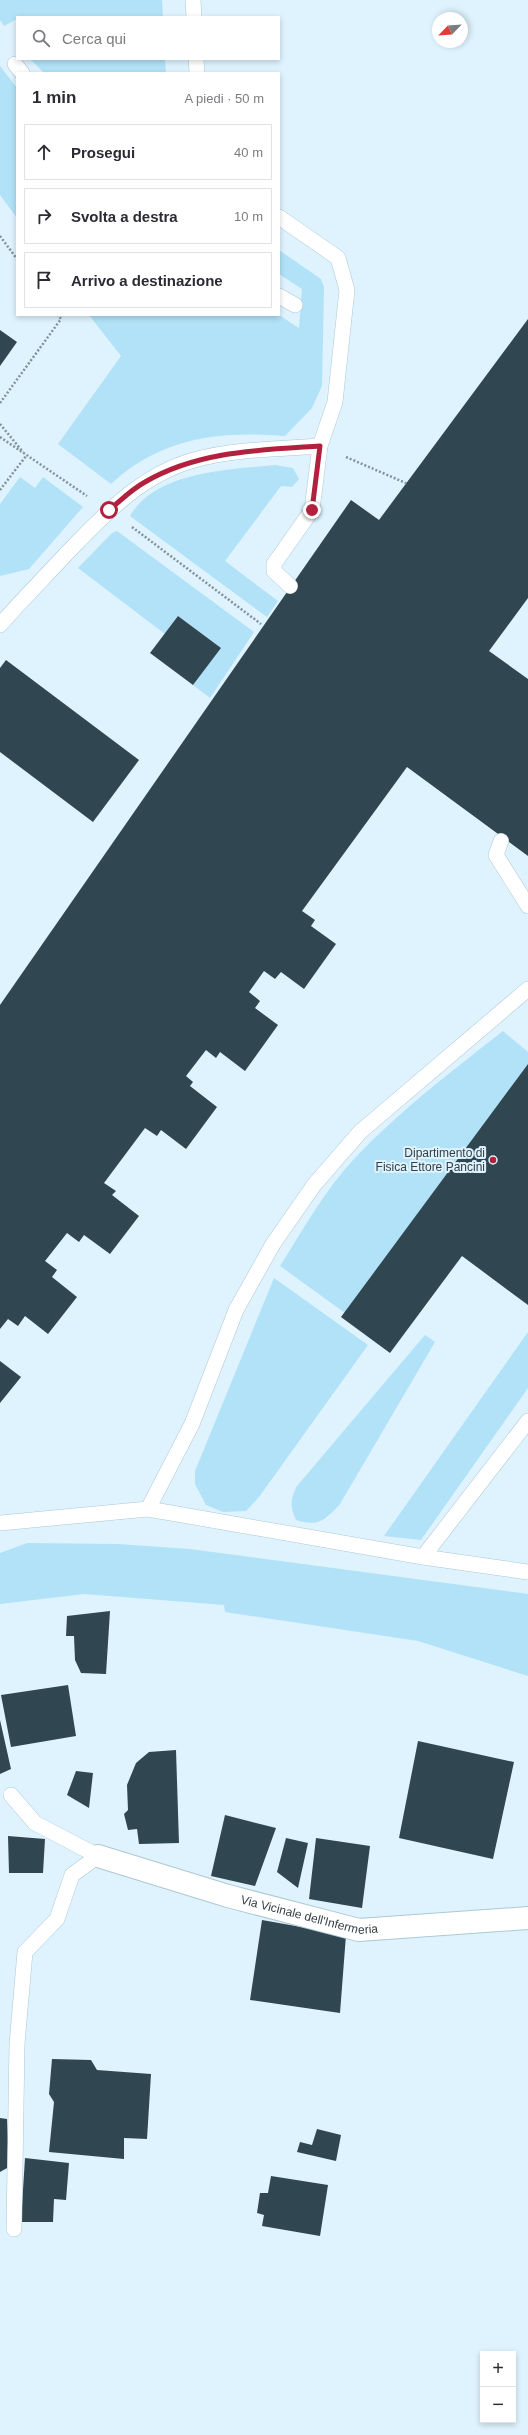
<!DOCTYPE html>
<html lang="it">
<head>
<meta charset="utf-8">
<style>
	:root { --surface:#fff; --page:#f7f7f7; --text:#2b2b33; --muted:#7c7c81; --line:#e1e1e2 }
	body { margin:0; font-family:Helvetica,sans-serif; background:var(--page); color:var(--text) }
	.controls { position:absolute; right:12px; bottom:12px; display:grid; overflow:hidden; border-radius:0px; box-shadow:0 2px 6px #0003 }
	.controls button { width:36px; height:36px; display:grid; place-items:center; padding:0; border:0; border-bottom:1px solid var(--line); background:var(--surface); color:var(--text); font:20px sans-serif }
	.compass { position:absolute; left:432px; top:12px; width:36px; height:36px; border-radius:50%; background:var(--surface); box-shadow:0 2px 6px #0003; rotate:245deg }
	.stop { position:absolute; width:12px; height:12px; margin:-9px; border:3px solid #b2203d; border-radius:50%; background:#fff }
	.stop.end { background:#b2203d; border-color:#fff; box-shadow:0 1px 4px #0008 }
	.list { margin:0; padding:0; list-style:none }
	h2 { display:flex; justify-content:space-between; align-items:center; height:52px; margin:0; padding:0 16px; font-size:17px }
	h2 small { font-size:13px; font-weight:400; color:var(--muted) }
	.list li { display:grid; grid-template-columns:26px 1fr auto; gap:12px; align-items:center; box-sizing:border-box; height:56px; margin:0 8px 8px; padding:0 8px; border:1px solid var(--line); border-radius:0px }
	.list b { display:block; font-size:15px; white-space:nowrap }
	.list em { font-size:13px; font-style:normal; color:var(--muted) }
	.icon { flex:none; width:22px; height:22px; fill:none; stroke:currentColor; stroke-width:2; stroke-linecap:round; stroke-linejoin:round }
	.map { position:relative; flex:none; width:528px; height:2435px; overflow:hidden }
	.search { position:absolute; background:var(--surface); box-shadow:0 2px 6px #0003; left:16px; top:16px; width:264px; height:44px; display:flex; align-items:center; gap:10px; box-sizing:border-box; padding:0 14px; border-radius:0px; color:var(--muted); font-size:15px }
	.panel { position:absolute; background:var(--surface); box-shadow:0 2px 6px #0003; left:16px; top:72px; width:264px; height:244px; border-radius:0px }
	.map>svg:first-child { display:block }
</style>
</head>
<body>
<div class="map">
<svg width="528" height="2435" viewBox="0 0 528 2435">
	<rect width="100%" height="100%" fill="#def3fd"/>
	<path fill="#b2e2f7" d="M0,0H162L163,17H17V19L4,26L0,20Z
		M30,59H165L166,73H44Z
		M0,66L17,88V218L0,195Z
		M279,250L321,279L324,287L322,386L312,408L285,436C219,431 162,437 111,484L58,444L121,356L89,315H279L299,328L302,289L279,274Z
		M275,465L293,468L299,479L292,487L281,486L225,561L278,601L267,617L130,516C156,471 229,470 275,465Z
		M20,477L35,488L43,477L83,507L29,569L0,576V504Z
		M117,531L254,632L210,698L193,685L221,648L178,616L165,634L78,568L112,533Z
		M503,1031L528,1052V1064L345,1313L280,1266C303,1230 324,1191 354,1159C399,1111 452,1071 503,1031Z
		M274,1278L368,1345L259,1497L246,1511L223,1512L206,1505L195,1484V1471Z
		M528,1332V1388L421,1540L384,1536Z
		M425,1335L435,1342L340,1504C325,1520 319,1527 296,1520C290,1506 290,1499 297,1486Z
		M27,1543L118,1544L190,1549L528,1594V1676L418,1641L225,1612L224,1605L84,1594L0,1604V1553Z"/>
	<path fill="#304650" d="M528,319V598L489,651L528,679V856L407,767L302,911L315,920L311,926L336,944L304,989L281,972L275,979L264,971L249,992L260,1001L255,1008L278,1025L245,1071L220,1052L216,1058L206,1050L186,1076L193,1082L190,1086L217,1107L186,1149L161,1130L157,1136L145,1128L104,1183L116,1191L112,1195L139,1216L110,1254L84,1235L79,1242L67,1233L45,1261L57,1270L52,1277L77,1297L48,1334L25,1316L18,1326L8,1319L0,1329V1005L351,500L379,520Z
		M0,330L17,342L0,366Z
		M178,616L221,648L193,685L150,653Z
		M6,660L139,760L93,822L0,752V668Z
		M528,1064V1305L462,1256L390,1353L341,1317Z
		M0,1361L21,1377L0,1403Z
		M110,1611L106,1674L81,1673L75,1660L74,1636H66L67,1616Z
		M68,1685L76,1736L11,1747L1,1695Z
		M0,1720L11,1769L0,1774Z
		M418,1741L514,1762L493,1859L399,1838Z
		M176,1750L179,1843L139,1844L137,1829L128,1830L124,1814L128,1810L127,1785L136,1763L149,1752Z
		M76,1771L93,1773L89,1808L67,1795Z
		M225,1815L276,1828L255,1886L211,1876Z
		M8,1836L45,1839L43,1873H9Z
		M286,1838L308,1843L298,1888L277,1872Z
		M316,1838L370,1846L362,1908L309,1899Z
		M262,1920L346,1935L340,2013L250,2000Z
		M52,2059L91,2060L97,2070L151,2074L147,2139L124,2138V2159L49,2152L54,2102L49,2094Z
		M0,2118L7,2119L9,2167L0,2172Z
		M317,2129L341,2135L336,2161L297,2152L300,2142L312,2145Z
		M25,2158L69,2163L66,2200L54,2199L53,2222H21Z
		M271,2176L328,2185L320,2236L262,2226L264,2215L257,2213L260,2193H268Z"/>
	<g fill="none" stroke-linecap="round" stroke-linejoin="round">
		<g stroke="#aec8d3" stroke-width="16">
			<path id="service" d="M193,0L194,17
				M196,59L197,73
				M15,64L22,73
				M279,217L338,258L347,290L335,402L320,446L312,510L274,564V571L290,586
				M279,296L295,305
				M0,625C21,601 44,578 66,554C103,516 140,475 194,460C234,449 278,449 320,446
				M501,841L496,855L528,906
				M148,1509L192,1424L236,1310L273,1244L314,1185L360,1132L528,989
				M0,1523L148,1509L423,1557L528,1572
				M423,1557L528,1421
				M11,1795L35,1823L98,1856L72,1875L57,1919L25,1952L17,2044L14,2229"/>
		</g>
		<g stroke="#aec8d3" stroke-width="24">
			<g id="minor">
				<path id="s1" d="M98,1856L228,1896L359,1930L528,1918"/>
			</g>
		</g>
		<path stroke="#829298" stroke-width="2.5" stroke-dasharray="2 2" stroke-linecap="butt" d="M0,236L17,259
			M0,403L61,319L58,315
			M0,424L23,452
			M0,437L87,496
			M346,457L408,484
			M0,490L26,456
			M132,527L261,624"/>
		<use href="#service" stroke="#fff" stroke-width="15"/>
		<use href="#minor" stroke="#fff" stroke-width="22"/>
	</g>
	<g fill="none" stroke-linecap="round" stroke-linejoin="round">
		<path stroke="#b2203d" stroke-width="5" d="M109,510C120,501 132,489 145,482C198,451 260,450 320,446L312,510"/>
	</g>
	<circle fill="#b2203d" stroke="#def3fd" stroke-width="1.5" cx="493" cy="1160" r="4"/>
	<g text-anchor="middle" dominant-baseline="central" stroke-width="4" stroke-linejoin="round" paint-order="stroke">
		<g font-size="12" fill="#343f43" stroke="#def3fd" text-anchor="end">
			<text x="485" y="1153">Dipartimento di<tspan x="485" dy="14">Fisica Ettore Pancini</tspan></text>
		</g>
		<g font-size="12" fill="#343f43" stroke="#def3fd">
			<text stroke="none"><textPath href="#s1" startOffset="220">Via Vicinale dell'Infermeria</textPath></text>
		</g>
	</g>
</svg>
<div class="controls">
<button>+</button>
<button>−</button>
</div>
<svg class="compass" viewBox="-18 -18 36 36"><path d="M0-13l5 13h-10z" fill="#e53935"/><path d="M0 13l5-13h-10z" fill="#7c7c81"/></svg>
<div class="stop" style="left:109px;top:510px"></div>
<div class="stop end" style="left:312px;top:510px"></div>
<div class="search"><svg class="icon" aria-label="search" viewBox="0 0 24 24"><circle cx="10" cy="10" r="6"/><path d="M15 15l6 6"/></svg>Cerca qui</div>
<section class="panel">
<h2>1 min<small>A piedi · 50 m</small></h2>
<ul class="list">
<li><svg class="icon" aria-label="ahead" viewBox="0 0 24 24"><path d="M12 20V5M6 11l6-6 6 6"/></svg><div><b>Prosegui</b></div><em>40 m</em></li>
<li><svg class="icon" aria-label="right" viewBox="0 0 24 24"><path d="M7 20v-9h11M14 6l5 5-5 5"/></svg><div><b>Svolta a destra</b></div><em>10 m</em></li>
<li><svg class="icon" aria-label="arrive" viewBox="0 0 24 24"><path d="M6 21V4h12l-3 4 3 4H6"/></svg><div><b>Arrivo a destinazione</b></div></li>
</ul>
</section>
</div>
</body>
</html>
